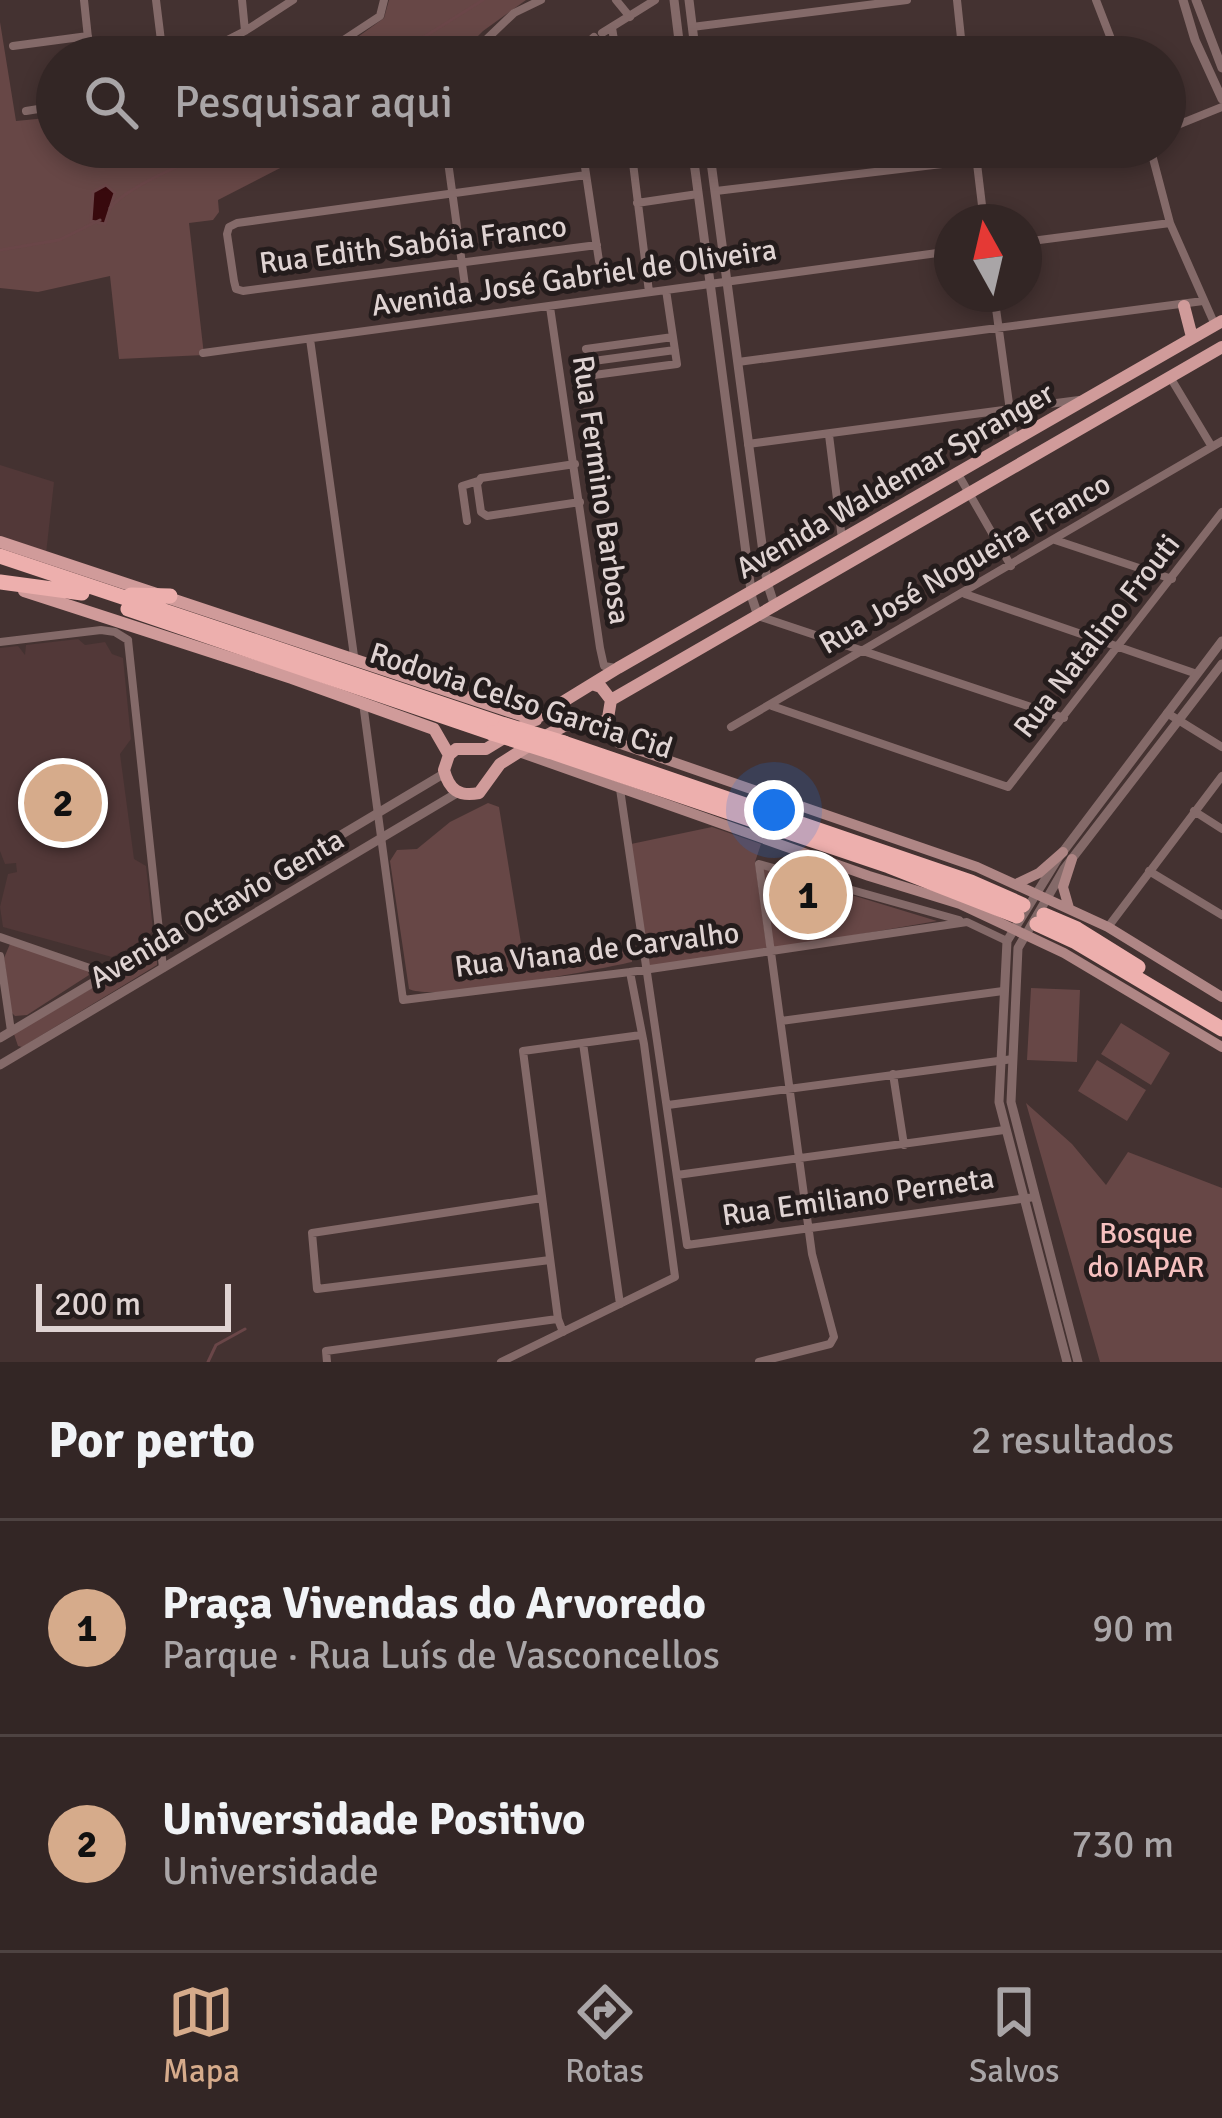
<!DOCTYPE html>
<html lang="pt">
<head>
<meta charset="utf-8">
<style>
	:root { --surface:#332625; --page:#3e3232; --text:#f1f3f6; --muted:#a9a5a7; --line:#4e4342; --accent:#d6ab8b }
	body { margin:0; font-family:Signika,sans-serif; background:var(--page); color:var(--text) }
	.compass { position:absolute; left:934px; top:204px; width:108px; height:108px; border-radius:50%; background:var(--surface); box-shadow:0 6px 18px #0003; rotate:352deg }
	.scale { position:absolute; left:36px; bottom:30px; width:195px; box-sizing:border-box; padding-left:12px; border:6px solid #dfd3d2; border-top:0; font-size:33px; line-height:42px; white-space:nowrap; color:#dfd3d2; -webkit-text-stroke:9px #241c1c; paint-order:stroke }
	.you { position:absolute; left:774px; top:810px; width:42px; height:42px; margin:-30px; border:9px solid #fff; border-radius:50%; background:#1a73e8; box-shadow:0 0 0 18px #1a73e833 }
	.badge { display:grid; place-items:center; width:78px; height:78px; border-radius:50%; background:var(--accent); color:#111; font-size:39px; font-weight:700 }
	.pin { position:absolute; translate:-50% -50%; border:6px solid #fff; box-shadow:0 3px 12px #0006 }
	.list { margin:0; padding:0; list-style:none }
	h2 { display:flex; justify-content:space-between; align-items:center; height:156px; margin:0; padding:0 48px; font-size:51px }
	h2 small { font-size:39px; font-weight:400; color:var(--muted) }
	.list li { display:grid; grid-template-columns:78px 1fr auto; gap:36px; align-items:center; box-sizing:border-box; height:216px; padding:0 48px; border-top:3px solid var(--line) }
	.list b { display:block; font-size:45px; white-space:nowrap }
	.list p { margin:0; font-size:39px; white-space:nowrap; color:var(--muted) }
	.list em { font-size:39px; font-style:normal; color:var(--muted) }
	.icon { flex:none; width:66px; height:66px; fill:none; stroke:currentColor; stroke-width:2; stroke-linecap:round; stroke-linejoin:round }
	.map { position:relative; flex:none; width:1222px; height:1362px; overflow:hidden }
	.search { position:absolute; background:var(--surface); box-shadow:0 6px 18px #0003; left:36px; right:36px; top:36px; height:132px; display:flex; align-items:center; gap:30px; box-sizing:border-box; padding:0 42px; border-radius:66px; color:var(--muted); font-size:45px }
	.sheet { height:588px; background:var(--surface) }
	nav { display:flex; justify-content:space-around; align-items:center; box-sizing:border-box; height:168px; border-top:3px solid var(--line); background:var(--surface); font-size:33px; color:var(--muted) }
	nav a { display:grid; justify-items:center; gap:6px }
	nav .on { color:var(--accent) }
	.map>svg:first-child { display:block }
</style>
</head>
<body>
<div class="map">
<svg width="1222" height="1362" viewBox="0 0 1222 1362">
	<rect width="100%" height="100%" fill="#443231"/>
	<path fill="#523838" d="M0,465L54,482L46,554L0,539Z
		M78,639L85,645L105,642L112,654L123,658L131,739L120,754L134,859L146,866L153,930L145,940L112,957L3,927L0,907L8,874L17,872L16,863L5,864L0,851V648L18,646L25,655L26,645Z"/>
	<path fill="#674746" d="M389,0H526L483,31L457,57H330L384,18Z
		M0,22L16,121L57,117V147H321L218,200L219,212L213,220L189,223L204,355L119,359L110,276L38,292L0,288Z
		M488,803L499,807L521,943L527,956L539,959L624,944L632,954V962C595,970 436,1002 409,989L390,861L397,850L417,849L450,822Z
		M712,827L761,844L755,862L767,950L647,966L631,844Z
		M763,868L937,921L774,949Z
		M10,944L87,969L89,975L27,1015L15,1016L11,1012L4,958Z
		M150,954L157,959V965L22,1047L18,1046L14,1034Z
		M1031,988L1080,990L1077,1062L1027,1060Z
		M1121,1023L1170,1053L1151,1085L1101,1054Z
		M1097,1060L1146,1090L1127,1121L1078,1091Z
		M1026,1103L1072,1144L1106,1185L1128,1152L1222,1188V1362H1100Z"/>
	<path fill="#38090d" stroke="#6a4648" stroke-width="3" d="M106,185L115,193L105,224L91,221L93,192Z"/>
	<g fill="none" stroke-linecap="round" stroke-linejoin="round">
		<path stroke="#6a4648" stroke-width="3" d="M392,57L483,0
			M110,208C130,184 199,156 230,147
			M0,250L59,240L100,220
			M208,1362L216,1345L245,1329"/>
		<path stroke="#846a69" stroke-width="8" d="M84,0L90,57
			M156,0L163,57
			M242,0L245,31
			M616,0L630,17
			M957,0L963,57
			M1096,0L1118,57
			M692,27L907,0
			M612,28L617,57
			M602,33L655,0
			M339,43L380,16L384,0
			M13,46L88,36
			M194,57L245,31L293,0
			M468,57L514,13L541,0
			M573,57L594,37
			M26,111L57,106
			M1165,130L1222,107
			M446,147L466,293
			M582,147L599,261
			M631,147L649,292
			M975,147L984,222
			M1150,147L1170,223L1215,325
			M337,151L344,147
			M586,175L237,223L229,227L227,234L234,281L236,289L243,291L597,245
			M716,191L1084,147
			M637,203L698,194
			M1024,242L1170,223
			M994,294L1014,440
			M550,307L600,648L604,666L616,668
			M310,339L354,656
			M586,349L673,337
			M203,353L952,251
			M586,362L675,350
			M738,362L1203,301
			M579,377L677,364L666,290
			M1170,377L1212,447
			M829,435L842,539
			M748,444L1079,400
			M575,464L481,478L477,484L481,512L487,516L580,502
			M958,474L1011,566
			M467,521L462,486L478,481
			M1055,540L1172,579
			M965,594L1197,674
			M758,616L1064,718
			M128,640L163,968
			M0,642L101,630L115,632L128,640
			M363,703L403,1000L630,972L967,922L1007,941
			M772,706L1008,787L1222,512
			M1167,713L1222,747
			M731,727L1222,441
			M620,789L687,1245L1035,1197
			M1194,811L1222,829
			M1149,871L1222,915
			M1108,927L1222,776
			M0,937L107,974
			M0,956L11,1031
			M781,1021L1003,991
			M583,1043L620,1304
			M893,1074L904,1145
			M668,1105L1013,1059
			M677,1175L1004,1130
			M542,1198L312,1233L317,1289L550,1260
			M563,1332L558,1319L523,1051L641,1035
			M327,1362L326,1351L557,1319
			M501,1362L675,1277L644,1044L630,972
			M759,1362L830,1344L834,1337L812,1254L759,864L959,920"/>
		<path stroke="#846a69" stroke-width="9" d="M674,0L681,57
			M689,0L696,57
			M1183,0L1195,40L1222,99
			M1196,0L1222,68
			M692,147L752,598L758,616
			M709,147L767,582L775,607
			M0,1038L445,773
			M0,1065L457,793
			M1067,1362L999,1102L1007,941L1059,857L1222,641
			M1078,1362L1011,1102L1018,948L1064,869L1222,664"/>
		<path stroke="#af8685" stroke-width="10" d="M608,718L618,743L977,867L1108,927L1222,997
			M519,752L869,876L960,904L1064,953L1222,1047
			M1018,883L1039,873L1063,852
			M1069,908L1063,887L1072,859"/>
		<path stroke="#d09b9a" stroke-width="12" d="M1184,306L1192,337
			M0,542L536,720
			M24,591L292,678L434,729L449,755
			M592,684L601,687L611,700L608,718L602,723L564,726L538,740L500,764L479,793C459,797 449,790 444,770L449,755L456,749H486L618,668L1222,321
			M611,700L1222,347"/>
		<path stroke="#edafad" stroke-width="15" d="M0,556L505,725
			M0,582L82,593
			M131,595L170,596
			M128,609L492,733
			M564,743L971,882L1023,905
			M549,751L889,866L1017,916
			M1044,915L1077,929L1138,967
			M1037,924L1076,942L1222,1029"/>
		<path stroke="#edafad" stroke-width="15" d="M505,725L564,743
			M492,733L549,751"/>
	</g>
	<g text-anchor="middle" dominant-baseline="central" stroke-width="10" stroke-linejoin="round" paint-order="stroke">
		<g font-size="30" fill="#dfd3d2" stroke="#241c1c">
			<text transform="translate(413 245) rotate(-7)">Rua Edith Sabóia Franco</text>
			<text transform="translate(574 278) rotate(-8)">Avenida José Gabriel de Oliveira</text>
			<text transform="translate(895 481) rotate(-30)">Avenida Waldemar Spranger</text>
			<text transform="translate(601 490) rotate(82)">Rua Fermino Barbosa</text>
			<text transform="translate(965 564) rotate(-30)">Rua José Nogueira Franco</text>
			<text transform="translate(1097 636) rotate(-52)">Rua Natalino Frouti</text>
			<text transform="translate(521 701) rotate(18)">Rodovia Celso Garcia Cid</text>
			<text transform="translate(217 909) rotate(-30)">Avenida Octavio Genta</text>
			<text transform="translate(597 950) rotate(-7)">Rua Viana de Carvalho</text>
			<text transform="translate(858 1197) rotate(-8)">Rua Emiliano Perneta</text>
		</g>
		<g font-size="30" fill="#f6c0bf" stroke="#241c1c">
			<text x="1146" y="1233">Bosque<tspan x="1146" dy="34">do IAPAR</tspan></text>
		</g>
	</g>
</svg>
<svg class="compass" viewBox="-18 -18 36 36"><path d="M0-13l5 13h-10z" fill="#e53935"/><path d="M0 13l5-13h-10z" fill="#a9a5a7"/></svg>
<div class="scale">200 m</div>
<div class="you"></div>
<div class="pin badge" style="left:808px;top:895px">1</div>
<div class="pin badge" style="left:63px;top:803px">2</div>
<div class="search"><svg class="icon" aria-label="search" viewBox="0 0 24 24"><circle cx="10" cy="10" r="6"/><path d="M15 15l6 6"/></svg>Pesquisar aqui</div>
</div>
<section class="sheet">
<h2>Por perto<small>2 resultados</small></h2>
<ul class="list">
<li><span class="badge">1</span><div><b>Praça Vivendas do Arvoredo</b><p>Parque · Rua Luís de Vasconcellos</p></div><em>90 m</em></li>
<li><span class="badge">2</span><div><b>Universidade Positivo</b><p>Universidade</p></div><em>730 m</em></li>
</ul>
</section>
<nav>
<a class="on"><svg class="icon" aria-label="map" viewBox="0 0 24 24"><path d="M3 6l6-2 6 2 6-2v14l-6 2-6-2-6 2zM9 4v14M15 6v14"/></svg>Mapa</a>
<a><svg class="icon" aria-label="directions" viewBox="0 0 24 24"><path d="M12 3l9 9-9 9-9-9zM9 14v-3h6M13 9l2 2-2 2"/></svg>Rotas</a>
<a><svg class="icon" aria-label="saved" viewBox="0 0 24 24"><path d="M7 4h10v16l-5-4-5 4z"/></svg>Salvos</a>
</nav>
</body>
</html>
